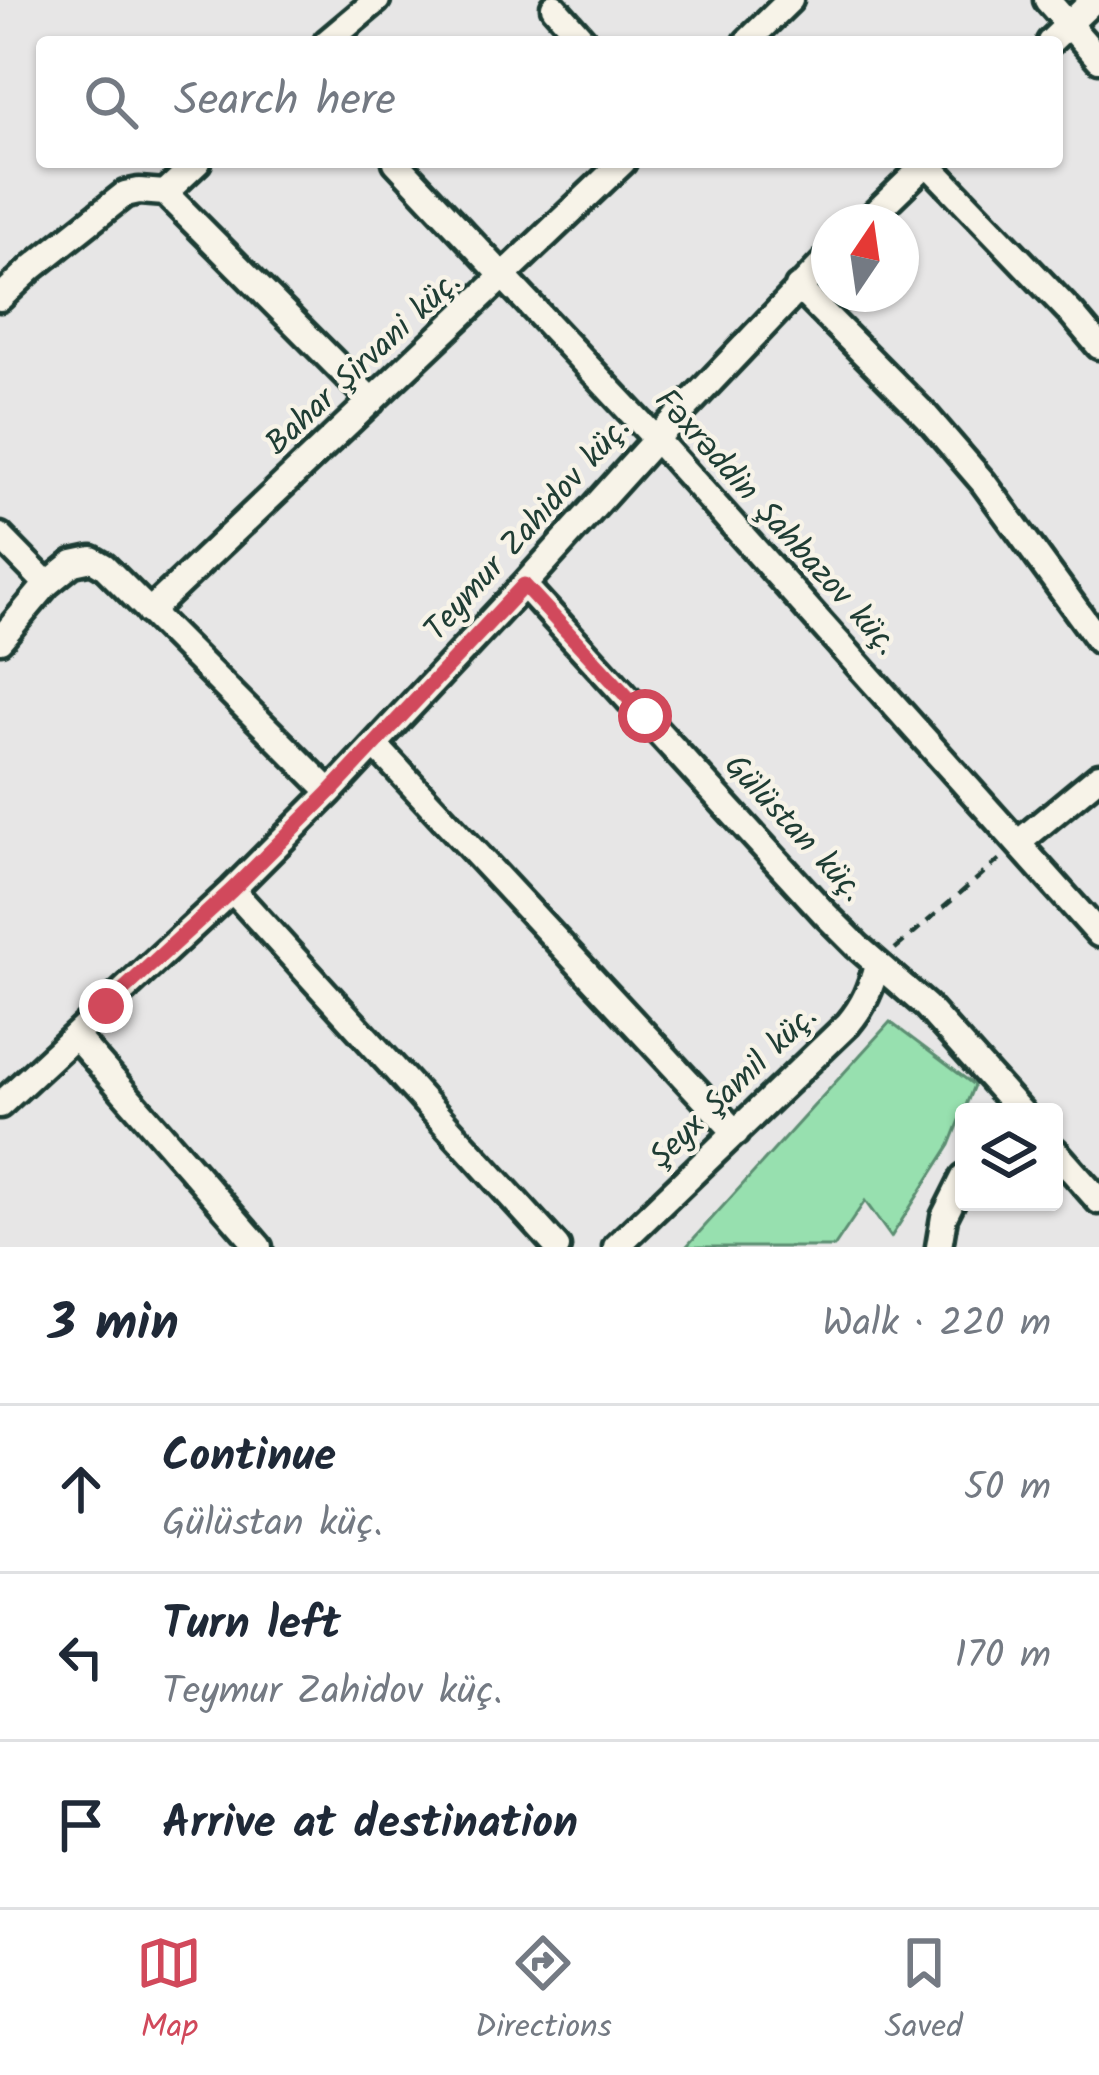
<!DOCTYPE html>
<html lang="en">
<head>
<meta charset="utf-8">
<style>
	:root { --surface:#fff; --page:#f6f6f7; --text:#1f2937; --muted:#747a83; --line:#e0e1e3; --accent:#d1495b }
	body { margin:0; font-family:Kalam,sans-serif; background:var(--page); color:var(--text) }
	.controls { position:absolute; right:36px; bottom:36px; display:grid; overflow:hidden; border-radius:12px; box-shadow:0 3px 9px #0004 }
	.controls button { width:108px; height:108px; display:grid; place-items:center; padding:0; border:0; border-bottom:3px solid var(--line); background:var(--surface); color:var(--text); font:60px sans-serif }
	.compass { position:absolute; left:811px; top:204px; width:108px; height:108px; border-radius:50%; background:var(--surface); box-shadow:0 3px 9px #0004; rotate:13deg }
	.stop { position:absolute; width:36px; height:36px; margin:-27px; border:9px solid #d1495b; border-radius:50%; background:#fff }
	.stop.end { background:#d1495b; border-color:#fff; box-shadow:0 3px 12px #0008 }
	.list { margin:0; padding:0; list-style:none }
	h2 { display:flex; justify-content:space-between; align-items:center; height:156px; margin:0; padding:0 48px; font-size:51px }
	h2 small { font-size:39px; font-weight:400; color:var(--muted) }
	.list li { display:grid; grid-template-columns:78px 1fr auto; gap:36px; align-items:center; box-sizing:border-box; height:168px; padding:0 48px; border-top:3px solid var(--line) }
	.list b { display:block; font-size:45px; white-space:nowrap }
	.list p { margin:0; font-size:39px; white-space:nowrap; color:var(--muted) }
	.list em { font-size:39px; font-style:normal; color:var(--muted) }
	.icon { flex:none; width:66px; height:66px; fill:none; stroke:currentColor; stroke-width:2; stroke-linecap:round; stroke-linejoin:round }
	.map { position:relative; flex:none; width:1099px; height:1247px; overflow:hidden }
	.search { position:absolute; background:var(--surface); box-shadow:0 3px 9px #0004; left:36px; right:36px; top:36px; height:132px; display:flex; align-items:center; gap:30px; box-sizing:border-box; padding:0 42px; border-radius:12px; color:var(--muted); font-size:45px }
	.sheet { height:660px; background:var(--surface) }
	nav { display:flex; justify-content:space-around; align-items:center; box-sizing:border-box; height:168px; border-top:3px solid var(--line); background:var(--surface); font-size:33px; color:var(--muted) }
	nav a { display:grid; justify-items:center; gap:6px }
	nav .on { color:var(--accent) }
	.map>svg:first-child { display:block }
</style>
</head>
<body>
<div class="map">
<svg width="1099" height="1247" viewBox="0 0 1099 1247">
	<rect width="100%" height="100%" fill="#e7e6e6"/>
	<filter id="ink" filterUnits="userSpaceOnUse"><feTurbulence type="fractalNoise" baseFrequency=".00833" numOctaves="2"/><feDisplacementMap in="SourceGraphic" scale="24" xChannelSelector="R" yChannelSelector="G"/><feConvolveMatrix kernelMatrix="1 2 1 2 8 2 1 2 1" color-interpolation-filters="sRGB"/></filter>
	<g filter="url(#ink)">
		<path fill="#97e0af" stroke="#5b8e72" stroke-width="3" d="M890,1022L974,1085L950,1145L891,1237L865,1201L834,1247H686Z"/>
		<g fill="none" stroke-linecap="round" stroke-linejoin="round">
			<g stroke="#1f3d34" stroke-width="33">
				<path id="minor" d="M1047,0L1099,59
					M554,7L585,42
					M327,42L377,0
					M747,42L790,0
					M1050,42L1094,0
					M396,162L656,439L1099,934
					M927,163L1072,314L1099,346
					M165,193L372,401
					M866,222L928,162
					M798,287L927,417L983,482L1099,641
					M0,298L33,267L125,194L139,191L165,193L198,162
					M0,536L47,584L73,563L92,559L104,566L330,792
					M524,585L825,914L857,946L926,1006L1021,1112
					M149,612L623,162
					M0,640L47,584
					M375,745L736,1133
					M1018,843L1099,776
					M232,890L557,1247
					M75,1036L259,1247
					M0,1105L232,890L330,792L524,585L656,439L829,257
					M1054,1150L1099,1201
					M616,1247L848,1024C864,1005 871,988 877,964
					M939,1247L944,1217L964,1177"/>
			</g>
			<path stroke="#1f3d34" stroke-width="4.5" stroke-dasharray="12 9" stroke-linecap="butt" d="M895,949L1000,859"/>
			<use href="#minor" stroke="#f7f3e8" stroke-width="24"/>
		</g>
	</g>
	<g fill="none" stroke-linecap="round" stroke-linejoin="round" filter="url(#ink)">
		<path stroke="#d1495b" stroke-width="15" d="M106,1006L232,890L330,792L524,585L645,716"/>
	</g>
	<g text-anchor="middle" dominant-baseline="central" stroke-width="9" stroke-linejoin="round" paint-order="stroke">
		<g font-size="33" fill="#1f3d34" stroke="#f7f3e8">
			<text transform="translate(364 364) rotate(-43)">Bahar Şirvani küç.</text>
			<text transform="translate(775 523) rotate(48)">Fəxrəddin Şahbazov küç.</text>
			<text transform="translate(528 530) rotate(-48)">Teymur Zahidov küç.</text>
			<text transform="translate(793 829) rotate(47)">Gülüstan küç.</text>
			<text transform="translate(734 1088) rotate(-44)">Şeyx Şamil küç.</text>
		</g>
	</g>
</svg>
<div class="controls">
<button><svg class="icon" aria-label="layers" viewBox="0 0 24 24"><path d="M12 4l9 5-9 5-9-5zM3 14l9 5 9-5"/></svg></button>
</div>
<svg class="compass" viewBox="-18 -18 36 36"><path d="M0-13l5 13h-10z" fill="#e53935"/><path d="M0 13l5-13h-10z" fill="#747a83"/></svg>
<div class="stop" style="left:645px;top:716px"></div>
<div class="stop end" style="left:106px;top:1006px"></div>
<div class="search"><svg class="icon" aria-label="search" viewBox="0 0 24 24"><circle cx="10" cy="10" r="6"/><path d="M15 15l6 6"/></svg>Search here</div>
</div>
<section class="sheet">
<h2>3 min<small>Walk · 220 m</small></h2>
<ul class="list">
<li><svg class="icon" aria-label="ahead" viewBox="0 0 24 24"><path d="M12 20V5M6 11l6-6 6 6"/></svg><div><b>Continue</b><p>Gülüstan küç.</p></div><em>50 m</em></li>
<li><svg class="icon" aria-label="left" viewBox="0 0 24 24"><path d="M17 20v-9H6M10 6l-5 5 5 5"/></svg><div><b>Turn left</b><p>Teymur Zahidov küç.</p></div><em>170 m</em></li>
<li><svg class="icon" aria-label="arrive" viewBox="0 0 24 24"><path d="M6 21V4h12l-3 4 3 4H6"/></svg><div><b>Arrive at destination</b></div></li>
</ul>
</section>
<nav>
<a class="on"><svg class="icon" aria-label="map" viewBox="0 0 24 24"><path d="M3 6l6-2 6 2 6-2v14l-6 2-6-2-6 2zM9 4v14M15 6v14"/></svg>Map</a>
<a><svg class="icon" aria-label="directions" viewBox="0 0 24 24"><path d="M12 3l9 9-9 9-9-9zM9 14v-3h6M13 9l2 2-2 2"/></svg>Directions</a>
<a><svg class="icon" aria-label="saved" viewBox="0 0 24 24"><path d="M7 4h10v16l-5-4-5 4z"/></svg>Saved</a>
</nav>
</body>
</html>
